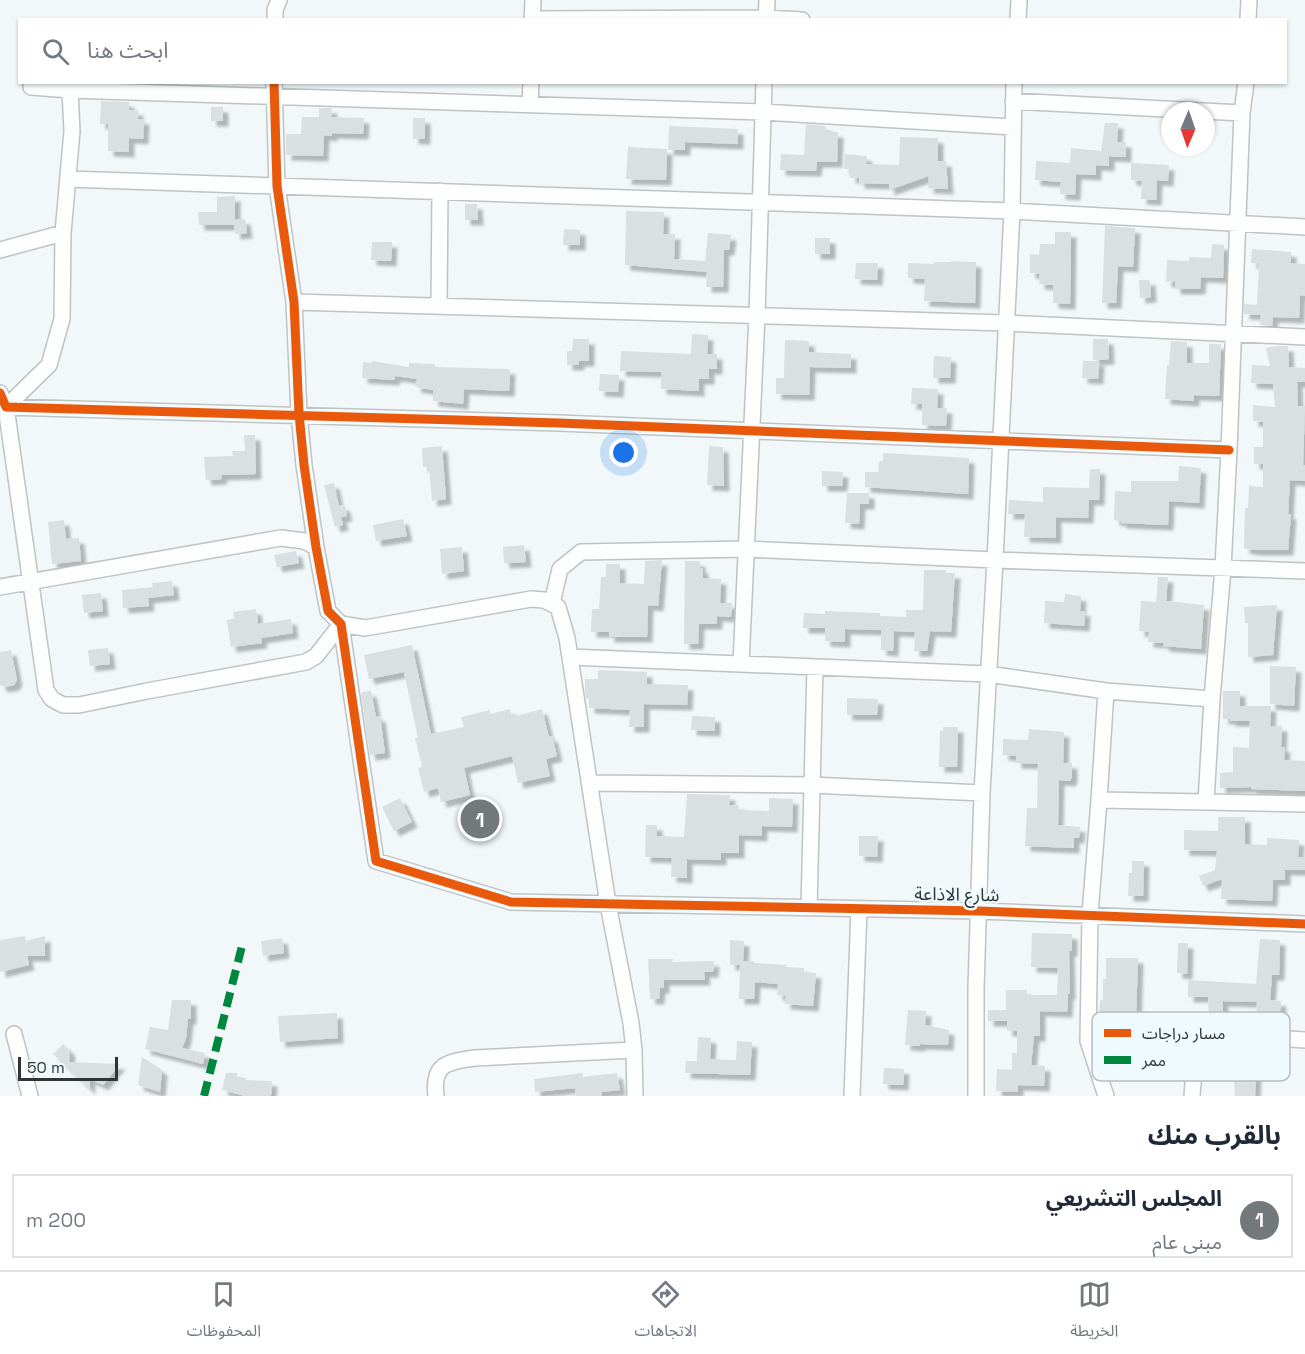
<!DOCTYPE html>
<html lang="ar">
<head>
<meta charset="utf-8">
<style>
	:root { --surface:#fff; --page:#f2f2f3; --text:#1f2937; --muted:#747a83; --line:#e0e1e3; --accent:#73797a }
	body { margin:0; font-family:"Space Grotesk","Noto Sans Arabic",sans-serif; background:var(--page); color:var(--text); direction:rtl }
	.compass { position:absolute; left:1161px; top:102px; width:54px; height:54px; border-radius:50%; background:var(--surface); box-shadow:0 2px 4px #0004; rotate:182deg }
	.scale { position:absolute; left:18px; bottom:15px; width:100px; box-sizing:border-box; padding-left:6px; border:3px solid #2f3435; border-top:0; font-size:16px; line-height:21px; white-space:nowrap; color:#2f3435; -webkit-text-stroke:4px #eefafe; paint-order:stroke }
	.you { position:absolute; left:624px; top:453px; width:21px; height:21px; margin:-15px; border:4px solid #fff; border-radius:50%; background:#1a73e8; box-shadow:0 0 0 9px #1a73e833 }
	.badge { display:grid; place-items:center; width:39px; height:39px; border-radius:50%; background:var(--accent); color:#fff; font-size:20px; font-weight:700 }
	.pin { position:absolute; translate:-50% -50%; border:3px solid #fff; box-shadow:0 2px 6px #0006 }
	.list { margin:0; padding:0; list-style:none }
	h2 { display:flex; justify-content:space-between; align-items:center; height:78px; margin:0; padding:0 24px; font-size:26px }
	h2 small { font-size:20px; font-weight:400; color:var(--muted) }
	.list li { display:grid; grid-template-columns:39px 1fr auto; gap:18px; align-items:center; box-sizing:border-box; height:84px; margin:0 12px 12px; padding:0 12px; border:2px solid var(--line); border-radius:0px }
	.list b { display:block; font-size:22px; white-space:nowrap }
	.list p { margin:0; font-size:20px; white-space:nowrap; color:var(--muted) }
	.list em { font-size:20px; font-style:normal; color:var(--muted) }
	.icon { flex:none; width:33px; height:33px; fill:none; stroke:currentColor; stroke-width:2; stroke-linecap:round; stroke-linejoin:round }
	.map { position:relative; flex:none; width:1305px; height:1096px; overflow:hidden; direction:ltr }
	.search { position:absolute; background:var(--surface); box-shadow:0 2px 4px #0004; left:18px; right:18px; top:18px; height:66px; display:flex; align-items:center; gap:15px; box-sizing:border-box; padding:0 21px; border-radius:0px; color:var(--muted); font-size:22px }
	.sheet { height:174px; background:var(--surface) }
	nav { display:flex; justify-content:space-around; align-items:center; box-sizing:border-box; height:84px; border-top:2px solid var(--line); background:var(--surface); font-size:16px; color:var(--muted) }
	nav a { display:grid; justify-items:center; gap:3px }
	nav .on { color:var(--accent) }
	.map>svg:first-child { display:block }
</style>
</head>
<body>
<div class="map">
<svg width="1305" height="1096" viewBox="0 0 1305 1096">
	<defs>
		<filter id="shadow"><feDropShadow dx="5.5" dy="5.5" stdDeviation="1.5" flood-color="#0004"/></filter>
	</defs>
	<rect width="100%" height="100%" fill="#f2f8fa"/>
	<path fill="#dadfe1" filter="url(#shadow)" d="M101,101L129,102V110H138V119H144L143,139L129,138V152L108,151V124H100Z
		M211,107H223V121H211Z
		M319,108H332L331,117L364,118L363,134L332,133V136L324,135L323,156L286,155V134H301L302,117H319Z
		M413,118H425V139H413Z
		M1105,123H1118L1117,142H1126V157L1109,156V166L1096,165V175L1076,174L1075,195L1060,194L1061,182L1035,180L1036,161L1070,163L1071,148L1101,151Z
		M806,124L826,126V132H838L837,162H817L816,171L780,170L781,154L804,155Z
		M669,126L738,129V144L685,142V150H668Z
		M900,137L938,138V161H946L948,189L928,188L929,176L889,190V184L859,183V178H850L851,169H844L845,154L867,156L866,164L899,165Z
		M628,147L667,149L666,180L626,179Z
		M1131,163L1169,165L1168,181L1157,180L1156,200L1141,199L1142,181L1131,180Z
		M235,196V220L245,219L247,233L235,234L234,225H199L198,212H217V197Z
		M465,204H477L478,220H465Z
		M626,211L664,212L663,234H675L674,259L705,261L708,233L731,235L729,250H724L723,287H706L707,272L625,265Z
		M1105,226L1135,228L1133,267L1118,266L1116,303H1102Z
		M564,229L580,230V245H563Z
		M1055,232H1071L1070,304L1053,303V285L1039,284L1040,274L1030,273V254L1039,255L1040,244H1055Z
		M815,238H830V254H815Z
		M372,242H392L391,261L371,260Z
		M1212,244L1224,245L1223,278L1201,277L1200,289H1175V281L1166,282L1167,260L1189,261V257L1211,258Z
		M1252,249L1291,252V263L1305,264V296L1300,295L1299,318L1273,317L1272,326L1260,325L1261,315L1244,314V304L1257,305L1259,263H1251Z
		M951,261L976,262L975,303L924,301L925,279L908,278V263L934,264V262H951Z
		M856,263H878L877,280L855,279Z
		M1139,280H1150L1151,297L1140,298Z
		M692,334L708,335L707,354H717V369H709V379H699V391L661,389V372L620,371L621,351L691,354Z
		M573,339H589V361H579V365H567V351H572Z
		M1093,339H1108L1109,359L1093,360Z
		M785,340L809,341V352L851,354V368L810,367L809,395L776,394V378H784Z
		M1171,341L1187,342V363H1209V344H1221L1219,396L1194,395V401L1165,399L1167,365H1169Z
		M1278,346H1288L1289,367L1305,368V382H1297L1298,406H1305L1303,465H1305V481L1290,480L1288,514H1291L1288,550H1254L1244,548L1245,508H1248L1249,486L1263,487V464H1254V447H1263V422L1253,421V405L1275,407L1273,384L1251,383L1252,365L1270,366L1266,348Z
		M934,356L951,357L950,378H933Z
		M372,361L409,367V363L435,364V367L510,369L509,391L464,389L463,404L433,401V390L415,387L417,379L395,376L394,380L362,378L363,362L372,363Z
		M1083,361H1099L1098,379L1082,378Z
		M600,374L619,375L618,392L599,391Z
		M912,388L938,389L937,408H947L946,426L922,425V404H911Z
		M244,435H255L256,474L221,475L222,479L206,480L204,457L233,456L232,451H245Z
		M442,446L446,499L432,501L429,467H423L422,448Z
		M709,446L723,447L724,486L707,485Z
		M883,453L969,458L968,494L865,487V472H878L879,461H883Z
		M1179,466L1201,468L1199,503L1169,501L1168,525L1121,523V521L1114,520L1115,491L1131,492V481H1178Z
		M1090,469H1100L1099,500H1089L1088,518L1056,517V538L1024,537L1025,514H1008L1009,500L1043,502V487L1089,488Z
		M822,471L843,472L842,486H822Z
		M334,483L339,506L344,505L347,516L341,517L343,525L335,527L324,485Z
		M847,493H869V504H860L859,524L845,523Z
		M403,519L407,536L376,541L373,525Z
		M64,520L66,539L79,538L81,561L52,564L48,522Z
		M524,545L526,562L504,563L503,547Z
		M462,547L464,571L442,574L440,549Z
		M296,551L299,563L277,567L274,555Z
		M662,560L658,606L648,605L647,637H609V632H591L592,609H599L601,577H606V564H620V583L644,584L645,561Z
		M685,561H700V568H703V578L721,579L720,603H732L731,617L717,616V624H699L698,644H684Z
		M924,570H946V573H955L951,632L930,631L927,651H914L915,632L894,631L893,651L881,650V630L845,629V642L825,641V628H803L804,613L825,614V611L880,613V616L906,617V610H923Z
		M1158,577H1168L1166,601L1204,605L1201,649L1163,646L1164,643L1148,642L1149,632L1139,631L1141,601L1156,602Z
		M172,581L174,595L148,598L149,606L123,608L122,590L153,587L152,583Z
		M101,593L103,611L84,613L82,595Z
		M1065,594L1081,596L1080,611H1085L1084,626L1044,623L1045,601L1064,602Z
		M1277,605L1273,655L1248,657V623H1245L1244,607Z
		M256,609L258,624L291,619L293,633L261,638L262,643L231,647L227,620L234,619L233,612Z
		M412,645L431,734L464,727L461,717L490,710V714L510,709L512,717L542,709L549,737L552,736L557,756L546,759L550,776L518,783L512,756L464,768L470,795L441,802L438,788L424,792L418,768L422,767L415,738H418L404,672L369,679L364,655Z
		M108,648L110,664L90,666L88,650Z
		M11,650L17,680L14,685L5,687L0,685V652Z
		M1270,666L1296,667L1294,706L1270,704Z
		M598,670L647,672V684L688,685L687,705L644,704V727H629L630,710L589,708V699H586L585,691V679H598Z
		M371,691L376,717L380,716L385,753L370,755L361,695L363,692Z
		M1223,691H1240V706H1271L1270,726H1282L1281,747H1285L1284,760L1305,761V791L1251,789V787L1220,788V773L1233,772V747L1249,748L1250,721H1230V719H1223Z
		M847,698L878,699L877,715H847Z
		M692,716L715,717V731L691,730Z
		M943,727H958L957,767H939L940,731H943Z
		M1029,729L1064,732L1063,763H1072V777L1070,781L1059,780L1058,825L1080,827L1079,838H1074V848L1025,846L1027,808H1037L1038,764L1016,763V756L1003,755V739L1028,740Z
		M687,794L730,795L729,805H739V810L769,811V798L793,799L792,827L762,826V836L739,835V853H721V860L687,859V878L671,877L672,858L645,857L646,825H657V836L684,837Z
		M400,798L412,822L394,831L382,807Z
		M1218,817H1245V844L1267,845V838L1299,840L1298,857H1305V870H1285V880H1273L1272,901L1221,899L1222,879L1203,886L1199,876L1215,870L1217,851L1184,850V830L1218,831Z
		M859,836H878L877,857L859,856Z
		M1132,861H1144L1143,896H1128L1129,873H1132Z
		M1032,933L1072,934V951H1069L1070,994H1068L1067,1012L1040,1011V1036H1034L1031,1065L1045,1066L1044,1086L1018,1085V1092L996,1091L997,1069L1012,1070V1053H1017V1031H1007V1021H988V1010H1006V990H1027V995H1057L1058,968L1031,967Z
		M25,936L26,941L45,936V956H27L29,965L0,972V940Z
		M282,938L284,953L263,956L261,941Z
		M1260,939L1280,940L1279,975H1272L1270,1000L1281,1001L1279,1022L1256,1021L1257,1002L1223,1001V1020L1209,1019L1208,997H1188V980L1256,984Z
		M730,940L744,941L743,961H754V963L787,965L786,967L804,968V972L816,973L813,1006L785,1004L786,996L777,995L778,984L755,982L754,999H739L740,965H730Z
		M1178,943H1188L1187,974L1177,973Z
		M1106,958H1138L1136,1018L1099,1016L1100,1000H1103V979H1106Z
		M648,959H673L672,962L714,961L713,972H704L705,980H664V988H660L659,999H650Z
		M172,1000H191V1019H188L186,1038L182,1048L205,1053L203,1064L145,1049L150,1027L168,1030Z
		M908,1010L926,1011L925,1025L949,1030L948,1045L920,1044V1046L905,1045Z
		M337,1013L338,1038L280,1042L278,1016Z
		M698,1037L711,1038L710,1059L736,1060L737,1041L752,1042L750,1075L685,1073L686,1061H697Z
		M63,1044L70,1051L69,1062L120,1064L103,1085L90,1079V1089L53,1054Z
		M1233,1054L1257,1055L1255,1096H1235Z
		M142,1057L162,1070L160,1092L138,1085Z
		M884,1068L904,1069L903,1085L883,1084Z
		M226,1073H237V1077L246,1078V1080L272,1081L271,1096H245L222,1090Z
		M582,1073L583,1077L617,1073L620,1090L601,1092L602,1096H576L575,1088L535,1092L534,1079Z"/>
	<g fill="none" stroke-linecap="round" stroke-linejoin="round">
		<g stroke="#bec3c4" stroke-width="18">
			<path id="minor" d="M532,19L766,18L802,20
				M275,20V10L279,0
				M532,20L533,0
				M766,20L767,0
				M1018,20L1019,0
				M1248,20L1249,0
				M274,82L277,186L294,302L299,414L304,465L316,547L328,611L341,624L376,861L511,902L979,911L1305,924
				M1246,82L1242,113L1229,450L1223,568L1212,699L1206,802L1305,804
				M31,87L70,90L72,131L63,233L62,319L49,365L6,407L46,690L52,699L63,705H79L147,691L306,662L316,656L341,624
				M70,90L763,112L1013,127
				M1013,101L1242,113
				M530,105L531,82
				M68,179L1012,211L1014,82
				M0,250L63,233
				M294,302L1006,323L1305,337
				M439,306L440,191
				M0,393L6,407L559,423L1229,450
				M0,587L281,538L304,541L316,547
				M552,603L560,569L581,552L746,549L995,560L1012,211L1305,227
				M341,624L365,628L531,599L544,600L558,607L567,638L608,904L631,1023L634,1050L635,1096
				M570,657L988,674L1106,691L1212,699
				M741,664L757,315L764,82
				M589,783L811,785L982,793
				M1099,800L1106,691
				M809,908L815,667
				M14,1034L30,1096
				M436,1096C432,1063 448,1062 475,1058L634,1050
				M852,1096L859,909
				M976,1096V988L982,793L995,560L1305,571
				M1106,1096L1088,1041L1090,914L1099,800L1206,802
				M1192,1096L1197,1033L1305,1040"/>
		</g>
		<use href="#minor" stroke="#fdfefe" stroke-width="15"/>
		<path stroke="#00873e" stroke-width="8" stroke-dasharray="15 8" stroke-linecap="butt" d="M204,1096L243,942"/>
		<g stroke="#eefafe" stroke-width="13">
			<path id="cycleway" d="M274,82L277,186L294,302L299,414L304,465L316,547L328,611L341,624L376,861L511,902L979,911L1305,924
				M0,393L6,407L559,423L1229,450"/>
		</g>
		<use href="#cycleway" stroke="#e8590c" stroke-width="9"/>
	</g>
	<g text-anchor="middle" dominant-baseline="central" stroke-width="5" stroke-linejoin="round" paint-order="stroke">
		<g font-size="18" fill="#2f3435" stroke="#eefafe">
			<text transform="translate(957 894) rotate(1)">شارع الاذاعة</text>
		</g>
	</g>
	<rect x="1092" y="1012" width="198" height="69" rx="9" fill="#eefafe" stroke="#b5bfc2" stroke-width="1.5"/>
	<rect x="1104" y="1029" width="27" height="8" fill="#e8590c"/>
	<rect x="1104" y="1056" width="27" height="8" fill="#00873e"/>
	<g font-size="16" fill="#2f3435">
		<text x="1142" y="1039">مسار دراجات</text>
		<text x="1142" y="1066">ممر</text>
	</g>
</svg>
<svg class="compass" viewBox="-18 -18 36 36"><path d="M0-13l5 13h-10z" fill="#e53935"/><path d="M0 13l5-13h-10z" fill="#747a83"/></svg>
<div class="scale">50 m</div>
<div class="you"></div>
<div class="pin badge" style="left:480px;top:819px">1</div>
<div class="search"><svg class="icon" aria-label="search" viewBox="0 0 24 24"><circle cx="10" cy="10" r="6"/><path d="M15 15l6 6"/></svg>ابحث هنا</div>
</div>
<section class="sheet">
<h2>بالقرب منك<small></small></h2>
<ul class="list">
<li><span class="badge">1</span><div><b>المجلس التشريعي</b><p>مبنى عام</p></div><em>200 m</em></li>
</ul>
</section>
<nav>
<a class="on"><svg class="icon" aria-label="map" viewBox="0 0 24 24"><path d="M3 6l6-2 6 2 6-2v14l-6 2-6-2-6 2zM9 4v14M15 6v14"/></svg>الخريطة</a>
<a><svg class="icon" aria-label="directions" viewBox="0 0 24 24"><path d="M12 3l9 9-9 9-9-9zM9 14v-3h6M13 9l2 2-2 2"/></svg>الاتجاهات</a>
<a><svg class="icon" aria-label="saved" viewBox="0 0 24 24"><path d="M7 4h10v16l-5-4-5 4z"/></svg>المحفوظات</a>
</nav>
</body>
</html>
